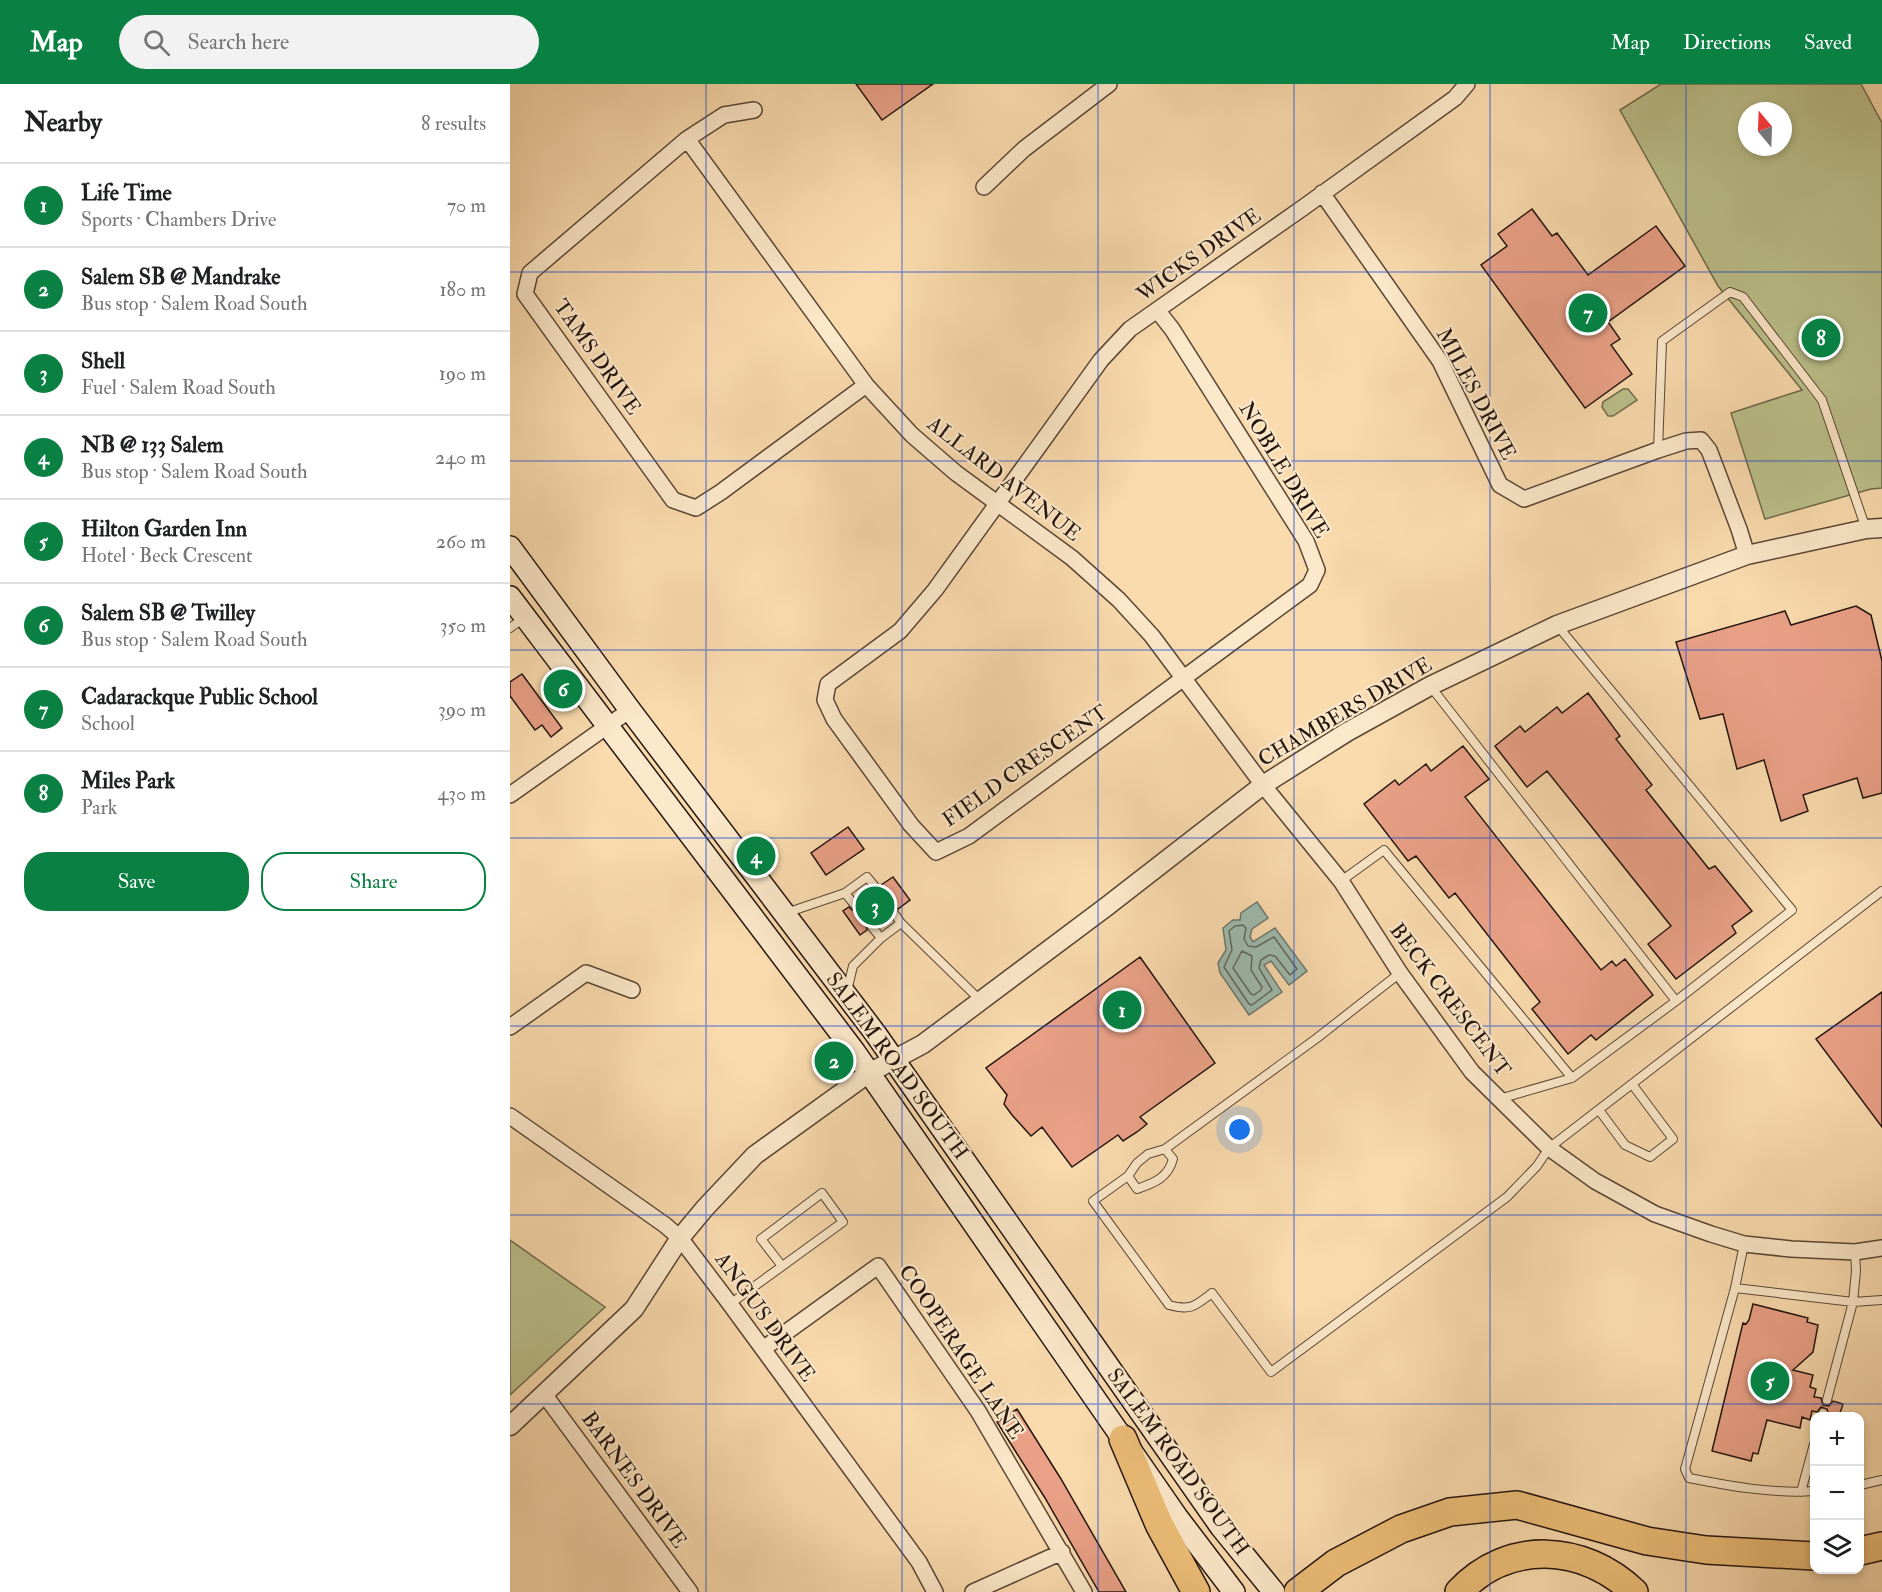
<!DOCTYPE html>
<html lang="en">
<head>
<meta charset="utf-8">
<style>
	:root { --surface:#fff; --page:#f2f2f2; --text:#202124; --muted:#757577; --line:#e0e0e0; --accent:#0b8043 }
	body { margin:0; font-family:"IM FELL Double Pica",serif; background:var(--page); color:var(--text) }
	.controls { position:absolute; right:18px; bottom:18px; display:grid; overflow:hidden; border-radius:12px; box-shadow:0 3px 9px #0003 }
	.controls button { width:54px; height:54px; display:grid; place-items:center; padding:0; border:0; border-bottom:2px solid var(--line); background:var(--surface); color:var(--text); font:30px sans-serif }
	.compass { position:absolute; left:1228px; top:18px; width:54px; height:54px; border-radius:50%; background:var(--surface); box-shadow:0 3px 9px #0003; rotate:341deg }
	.you { position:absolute; left:730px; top:1046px; width:21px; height:21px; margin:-15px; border:4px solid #fff; border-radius:50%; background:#1a73e8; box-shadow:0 0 0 9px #1a73e833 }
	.badge { display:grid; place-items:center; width:39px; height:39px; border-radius:50%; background:var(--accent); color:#fff; font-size:20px; font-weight:700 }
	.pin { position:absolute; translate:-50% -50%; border:3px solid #fff; box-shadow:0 2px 6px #0006 }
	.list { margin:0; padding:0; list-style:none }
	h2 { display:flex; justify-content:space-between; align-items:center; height:78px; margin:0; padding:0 24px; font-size:26px }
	h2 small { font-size:20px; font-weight:400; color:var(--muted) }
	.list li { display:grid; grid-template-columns:39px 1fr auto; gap:18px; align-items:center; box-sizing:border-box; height:84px; padding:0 24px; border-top:2px solid var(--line) }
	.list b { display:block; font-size:22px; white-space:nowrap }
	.list p { margin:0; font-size:20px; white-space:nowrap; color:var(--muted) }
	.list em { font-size:20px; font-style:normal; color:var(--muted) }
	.actions { display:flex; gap:12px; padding:18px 24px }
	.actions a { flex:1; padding:14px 0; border:2px solid var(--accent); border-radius:24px; text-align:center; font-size:21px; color:var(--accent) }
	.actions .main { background:var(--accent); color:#fff }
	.icon { flex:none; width:33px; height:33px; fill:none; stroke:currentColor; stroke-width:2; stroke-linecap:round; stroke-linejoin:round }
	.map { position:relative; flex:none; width:1372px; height:1508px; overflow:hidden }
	header { display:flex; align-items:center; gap:36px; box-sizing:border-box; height:84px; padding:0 30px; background:var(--accent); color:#fff }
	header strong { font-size:28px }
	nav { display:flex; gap:33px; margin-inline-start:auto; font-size:21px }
	.search { width:420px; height:54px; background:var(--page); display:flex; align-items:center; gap:15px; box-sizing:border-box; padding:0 21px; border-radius:33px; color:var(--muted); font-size:22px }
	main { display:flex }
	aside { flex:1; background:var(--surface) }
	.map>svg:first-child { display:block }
</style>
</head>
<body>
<header>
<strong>Map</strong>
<div class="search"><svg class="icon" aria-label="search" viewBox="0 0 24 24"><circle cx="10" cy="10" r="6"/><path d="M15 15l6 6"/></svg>Search here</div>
<nav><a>Map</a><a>Directions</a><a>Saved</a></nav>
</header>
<main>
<aside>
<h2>Nearby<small>8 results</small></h2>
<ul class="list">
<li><span class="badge">1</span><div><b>Life Time</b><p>Sports · Chambers Drive</p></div><em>70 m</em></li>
<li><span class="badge">2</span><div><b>Salem SB @ Mandrake</b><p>Bus stop · Salem Road South</p></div><em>180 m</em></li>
<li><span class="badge">3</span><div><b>Shell</b><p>Fuel · Salem Road South</p></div><em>190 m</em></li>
<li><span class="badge">4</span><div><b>NB @ 133 Salem</b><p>Bus stop · Salem Road South</p></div><em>240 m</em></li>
<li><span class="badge">5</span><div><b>Hilton Garden Inn</b><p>Hotel · Beck Crescent</p></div><em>260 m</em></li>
<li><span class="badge">6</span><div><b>Salem SB @ Twilley</b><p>Bus stop · Salem Road South</p></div><em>350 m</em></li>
<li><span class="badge">7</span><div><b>Cadarackque Public School</b><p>School</p></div><em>390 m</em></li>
<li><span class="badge">8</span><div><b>Miles Park</b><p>Park</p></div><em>430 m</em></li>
</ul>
<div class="actions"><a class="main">Save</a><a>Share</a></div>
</aside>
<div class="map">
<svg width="1372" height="1508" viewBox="0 0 1372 1508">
	<rect width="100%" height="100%" fill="#fadbae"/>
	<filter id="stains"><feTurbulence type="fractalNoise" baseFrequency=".00333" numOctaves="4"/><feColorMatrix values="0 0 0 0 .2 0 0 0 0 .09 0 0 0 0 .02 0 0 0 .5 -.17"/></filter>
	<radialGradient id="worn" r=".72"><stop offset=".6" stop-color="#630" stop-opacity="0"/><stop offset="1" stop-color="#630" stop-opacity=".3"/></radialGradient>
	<path fill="#bcc18c" stroke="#706a4c" stroke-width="1.5" fill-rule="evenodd" d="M1151,0H1351L1372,39V404L1361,405L1255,435L1221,329L1292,306L1208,202L1110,26ZM1237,27H1273V63H1237Z
		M1113,305H1118L1127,316L1103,332H1098L1092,323L1093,318Z
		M0,1156L95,1223L0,1311Z"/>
	<path fill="#9ebbaf" stroke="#6d786e" stroke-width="1.5" d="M747,818L758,834L742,845L740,853L743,858L765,844L797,887L779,901L761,877L754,881L772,908L739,931L710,889L708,879L716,866L713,844L723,836H730L731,829Z"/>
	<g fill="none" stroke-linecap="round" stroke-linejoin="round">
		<path stroke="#60685e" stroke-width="1.5" d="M733,841L736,844L734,855L738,862L746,863L764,853L787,885L780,891L765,872L759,871L751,876L749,884L762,906L742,921L739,920L714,883L722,866L719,847L725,842Z
			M732,867L742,872L741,886L752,903L751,906L744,911L741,910L723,884Z"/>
	</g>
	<path fill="#eaa187" stroke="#23140d" stroke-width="1.5" d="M346,0H423L372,36Z
		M1022,125L1042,152L1047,149L1078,191L1146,142L1175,182L1098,238L1110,255L1101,261L1122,290L1075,324L971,181L997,162L988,150Z
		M1346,522L1361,531L1372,577V709L1353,714L1347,694L1293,711L1298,727L1271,737L1254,676L1227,685L1213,630L1190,635L1166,558L1275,527L1281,541Z
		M12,590L52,644L41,653L32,641L25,646L0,612V598Z
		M1078,609L1110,652L1106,655L1142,701L1136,706L1199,785L1205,782L1242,827L1222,842L1226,849L1166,895L1138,860L1161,842L1037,687L1017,703L985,662L1010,642L1015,648L1047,623L1052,629Z
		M953,662L979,695L955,713L1091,886L1102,877L1106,882L1115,875L1143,911L1086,956L1081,951L1058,970L1022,925L1030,918L945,809L939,814L906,772L898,777L854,720L885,696L889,701L916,680L921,687Z
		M338,743L354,765L316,791L301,769Z
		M383,793L400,816L388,825L385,822L380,823L377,826L378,831L367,839L364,837L359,838L356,841L357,846L350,851L333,827L339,823L342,826L347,825L350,822L349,816L361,808L364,810L369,809L372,806L371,801Z
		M630,873L705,979L630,1033L637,1040L627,1048L613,1057L608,1051L562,1083L532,1043L521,1052L502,1031L494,1020L497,1011L476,984Z
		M1372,908V1043L1306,955Z
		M1243,1220L1298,1234L1297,1238L1308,1241L1303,1268L1283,1286L1303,1291L1300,1303L1306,1305L1304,1313L1311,1314L1313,1321L1319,1322L1323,1317L1333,1320L1329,1332L1319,1331L1317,1325L1311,1323L1307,1328L1302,1327L1300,1336L1292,1333L1290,1344L1257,1336L1248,1370L1243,1369L1241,1377L1202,1367L1233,1239L1236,1240L1239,1236Z
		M507,1325L551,1395L616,1508H589L535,1414L487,1338Z"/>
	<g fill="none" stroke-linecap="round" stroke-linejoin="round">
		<g stroke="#594635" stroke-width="10">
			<path id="service" d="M1148,366L1152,257L1220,208L1233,213L1312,316L1356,445
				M0,544L14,534
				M921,603L1166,917
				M831,797L874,766L1062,994L1166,917L1282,826L1047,541
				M335,809L357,793L366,804
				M276,829L335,809L344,820
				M391,839L471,917
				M371,854L391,839L383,828
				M890,889L807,954L655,1065L638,1070L627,1079L618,1092L583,1117L659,1221C681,1227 685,1222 702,1209L761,1288L997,1113L1027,1082L1039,1064L1372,807
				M337,907L343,882L371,854L362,843
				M989,1015L1062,994
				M1089,1026L1115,1061L1140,1073L1163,1055L1122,1000
				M618,1092L627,1105C644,1099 658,1094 663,1075L655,1065
				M1234,1160L1225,1204L1343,1218L1346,1187L1345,1168
				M1225,1204L1175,1385L1179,1394C1219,1402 1263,1410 1304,1407
				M220,1220L333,1138L312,1109L251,1155L272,1182
				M1317,1316L1343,1218L1372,1216
				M1312,1332L1313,1329
				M1350,1401L1372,1396
				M1291,1408L1304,1360"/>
		</g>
		<g stroke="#594635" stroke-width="18">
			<path id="minor" d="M244,26L214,31L177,55L20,189L15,210L163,416L186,424L211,408L356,301
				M177,55L356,301L402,351L446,389L562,474L609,516L642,552L753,701L831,797L890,889L962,988L1039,1064L1085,1097L1145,1130L1201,1150L1234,1160L1281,1165L1345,1168L1372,1164
				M474,103L514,65L599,0
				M812,109L930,277L990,401L1014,415L1148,366L1176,357L1191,356L1199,366L1229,445L1237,471
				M647,226L662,245L796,457L807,486L800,501L459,752L426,768L401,741L324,635L315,616L318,600L390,547L425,506L591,276L620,245L794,123L945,14L957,0
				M0,711L120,626
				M0,943L76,889L122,906
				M0,1032L155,1141L170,1154L220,1220L409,1478L425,1508
				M253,1265L368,1182L468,1327L574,1508
				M34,1310L180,1508
				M463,1508L552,1468"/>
		</g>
		<g stroke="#594635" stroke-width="21">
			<path id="tertiary" d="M0,1342L124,1225L170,1154L195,1124L245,1071L359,989L413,960L596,823L753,701L837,648L920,602L1047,541L1237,471L1356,445L1372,444"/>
		</g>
		<g stroke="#23140d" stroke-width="24">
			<path id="secondary" d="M0,463L120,626L365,949L711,1443L764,1508
				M0,513L344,967L667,1433L724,1508"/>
		</g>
		<g stroke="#23140d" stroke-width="30">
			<path id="motorway" d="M613,1355L649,1440L686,1508
				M1350,1467L1372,1462
				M788,1508L826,1479L891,1445L940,1428L1007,1421L1137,1457L1196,1466L1304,1472
				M949,1508C998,1455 1074,1460 1124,1508"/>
		</g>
		<use href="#service" stroke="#fce8ca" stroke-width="8"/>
		<use href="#minor" stroke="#fce8ca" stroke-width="15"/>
		<use href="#tertiary" stroke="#fce8ca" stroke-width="18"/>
		<use href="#secondary" stroke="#fce8ca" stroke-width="21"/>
		<use href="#motorway" stroke="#edbe77" stroke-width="27"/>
	</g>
	<path fill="none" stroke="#1d4ed8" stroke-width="1.5" stroke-opacity="0.55" d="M196,0V1508M392,0V1508M588,0V1508M784,0V1508M980,0V1508M1176,0V1508M0,188H1372M0,377H1372M0,566H1372M0,754H1372M0,942H1372M0,1131H1372M0,1320H1372"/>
	<g text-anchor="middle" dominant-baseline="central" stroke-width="4.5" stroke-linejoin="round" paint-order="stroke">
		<g font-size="21" fill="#23140d" stroke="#fce8ca">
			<text transform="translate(689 171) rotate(-35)">WICKS DRIVE</text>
			<text transform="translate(87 273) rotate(55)">TAMS DRIVE</text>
			<text transform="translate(966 310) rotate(62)">MILES DRIVE</text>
			<text transform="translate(774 386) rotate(59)">NOBLE DRIVE</text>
			<text transform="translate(494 395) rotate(38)">ALLARD AVENUE</text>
			<text transform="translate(835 628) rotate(-30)">CHAMBERS DRIVE</text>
			<text transform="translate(515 682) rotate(-35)">FIELD CRESCENT</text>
			<text transform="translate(940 916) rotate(53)">BECK CRESCENT</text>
			<text transform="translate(387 982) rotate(54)">SALEM ROAD SOUTH</text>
			<text transform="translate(255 1233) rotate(54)">ANGUS DRIVE</text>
			<text transform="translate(451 1268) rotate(56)">COOPERAGE LANE</text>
			<text transform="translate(668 1378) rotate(54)">SALEM ROAD SOUTH</text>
			<text transform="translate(124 1396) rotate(54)">BARNES DRIVE</text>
		</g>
	</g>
	<rect width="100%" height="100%" filter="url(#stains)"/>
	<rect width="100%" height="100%" fill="url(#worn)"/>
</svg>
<div class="controls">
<button>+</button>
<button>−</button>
<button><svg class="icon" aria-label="layers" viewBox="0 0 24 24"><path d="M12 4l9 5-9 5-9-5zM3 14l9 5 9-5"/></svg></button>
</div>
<svg class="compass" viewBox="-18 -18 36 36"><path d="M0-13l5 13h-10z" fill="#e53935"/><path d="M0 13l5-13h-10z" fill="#757577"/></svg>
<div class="you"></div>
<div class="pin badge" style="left:612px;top:926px">1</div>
<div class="pin badge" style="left:324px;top:977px">2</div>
<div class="pin badge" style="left:365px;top:822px">3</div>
<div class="pin badge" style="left:246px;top:772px">4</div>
<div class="pin badge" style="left:1260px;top:1297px">5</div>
<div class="pin badge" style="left:53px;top:605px">6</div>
<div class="pin badge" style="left:1078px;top:229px">7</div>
<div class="pin badge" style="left:1311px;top:254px">8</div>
</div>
</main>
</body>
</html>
